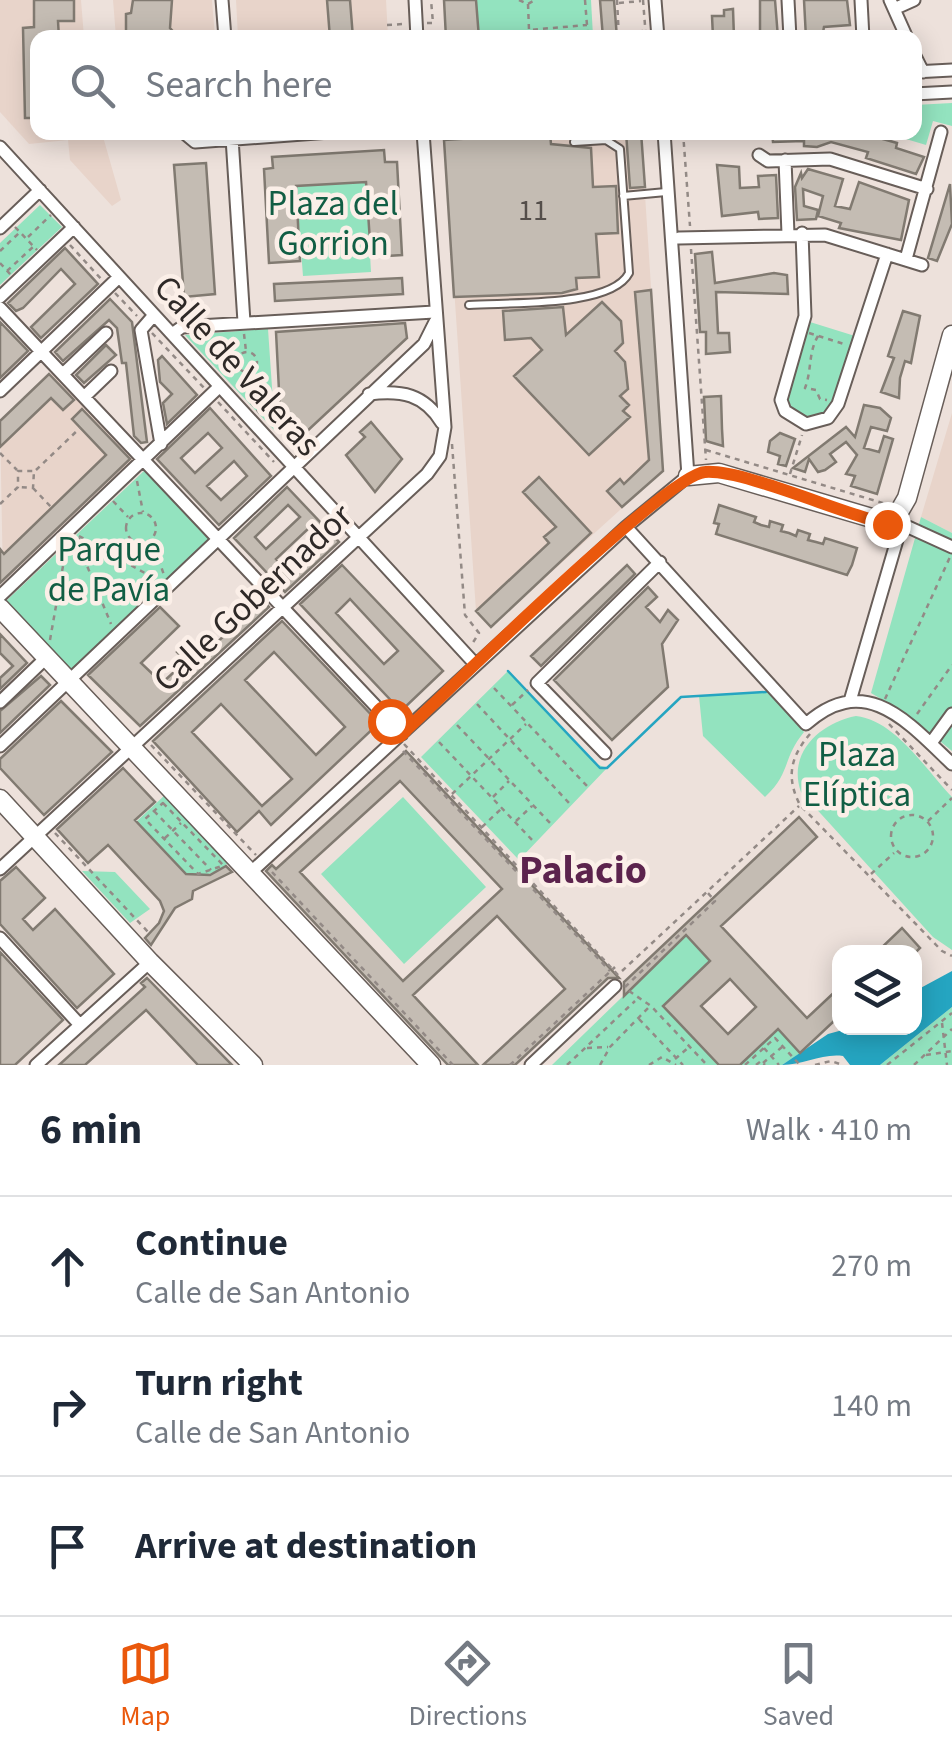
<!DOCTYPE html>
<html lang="en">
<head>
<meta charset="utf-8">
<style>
	:root { --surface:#fff; --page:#f2f2f3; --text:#1f2937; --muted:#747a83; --line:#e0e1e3; --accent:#ea580c }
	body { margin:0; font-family:"Source Sans 3",sans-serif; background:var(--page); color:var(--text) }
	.controls { position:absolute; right:30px; bottom:30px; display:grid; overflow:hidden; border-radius:20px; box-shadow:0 5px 25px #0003 }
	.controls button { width:90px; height:90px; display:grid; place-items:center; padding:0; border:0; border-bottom:2px solid var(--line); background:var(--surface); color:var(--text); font:50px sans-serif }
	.stop { position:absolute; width:30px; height:30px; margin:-22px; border:8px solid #ea580c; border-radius:50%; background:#fff }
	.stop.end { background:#ea580c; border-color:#fff; box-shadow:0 2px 10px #0008 }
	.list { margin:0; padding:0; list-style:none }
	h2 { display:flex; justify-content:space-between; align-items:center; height:130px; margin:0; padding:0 40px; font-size:42px }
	h2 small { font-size:32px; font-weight:400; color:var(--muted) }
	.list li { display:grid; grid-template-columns:65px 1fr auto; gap:30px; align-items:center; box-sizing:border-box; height:140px; padding:0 40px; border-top:2px solid var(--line) }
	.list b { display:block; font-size:38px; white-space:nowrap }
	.list p { margin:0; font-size:32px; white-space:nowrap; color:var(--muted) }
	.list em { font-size:32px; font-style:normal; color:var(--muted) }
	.icon { flex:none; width:55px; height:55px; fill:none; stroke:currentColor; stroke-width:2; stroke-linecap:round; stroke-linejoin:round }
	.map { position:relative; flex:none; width:952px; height:1065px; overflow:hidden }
	.search { position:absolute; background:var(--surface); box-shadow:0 5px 25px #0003; left:30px; right:30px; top:30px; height:110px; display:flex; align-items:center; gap:25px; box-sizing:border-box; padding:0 35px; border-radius:20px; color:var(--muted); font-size:38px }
	.sheet { height:550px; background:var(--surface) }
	nav { display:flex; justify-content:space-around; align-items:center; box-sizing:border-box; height:140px; border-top:2px solid var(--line); background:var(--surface); font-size:28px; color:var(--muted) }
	nav a { display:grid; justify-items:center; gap:5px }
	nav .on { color:var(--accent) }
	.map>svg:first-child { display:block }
</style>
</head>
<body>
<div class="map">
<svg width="952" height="1065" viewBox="0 0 952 1065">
	<rect width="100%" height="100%" fill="#ede1db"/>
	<path fill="#e8d4ca" d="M0,0H81L84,37L38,38V132L102,133L121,200L112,206L70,160L68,140L29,144L0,112Z
		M113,0H212L215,37H116Z
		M236,0H386L388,37H238Z
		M557,132L641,133L663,471L491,627L476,611L444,140Z
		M53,371L135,457L3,582L0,421Z
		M952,413V533L921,517Z"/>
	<path fill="#93e3bf" d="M476,0H591L593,36L479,37Z
		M952,103V126L933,121L926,145L886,133L914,132L915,105Z
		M366,182L371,272L303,276L296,186Z
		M40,205L62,227L0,285V243Z
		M810,322L855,336C848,358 839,428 803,417C794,414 791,407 788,399Z
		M268,329L275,431L185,335Z
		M146,469L212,540L71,672L5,602Z
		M921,517L952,533V751L908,715L871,693Z
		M508,671L596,764L607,768L519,860L421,757Z
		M770,692L804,732C782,759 791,773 765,797L703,736L699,696Z
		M856,716C895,720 926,770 952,797V950L933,937L801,792C787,753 820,723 856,716Z
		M165,795L229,862C218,873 203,877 188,875L137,821Z
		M403,797L486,887L404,964L321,874Z
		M82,871L115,872L150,909L130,923Z
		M686,935L710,961L663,1006L719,1065H552Z
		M952,1007V1065H880Z
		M778,1029L800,1053L782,1065H740Z"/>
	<path fill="#25a5c1" d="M952,971V1007L880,1065H850L843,1056C823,1053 803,1065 782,1065L828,1034L850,1028H914L915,991Z"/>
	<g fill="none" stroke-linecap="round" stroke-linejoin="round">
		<path stroke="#25a5c1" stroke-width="2.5" d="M508,671L600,768H607L681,697L766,692"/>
	</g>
	<path fill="#c4bcb3" stroke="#817a71" stroke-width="2.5" fill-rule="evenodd" d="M34,0H74V21H58L59,38L36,40L38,118H25L23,28L34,27Z
		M133,0H172L170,28L179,38L126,33V14L131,13Z
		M327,0H350L353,38H330Z
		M444,0H476L479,38H446Z
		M600,0H614L617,38H603Z
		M760,0H775L778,38H760Z
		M804,0H847L850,25L824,27L822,38H806Z
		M733,9L734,38L713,37L712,16H724V10Z
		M626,132H641L645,187L630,188Z
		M772,132H858L897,143L896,148L924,157L916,174L866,158L868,152L831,142L817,147L804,146V141L773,142Z
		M550,133L551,144L591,148L593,187L616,186L618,233L596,234L599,277L576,278L577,289L562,293L454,297L444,140Z
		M384,150L385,162H397L402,255L371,257L366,182L296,186L300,261L269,263L264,169L273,168L272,157Z
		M206,163L215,294L184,297L174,165Z
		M717,165L739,167L740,188L759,187L758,176L776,175L778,218L759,219L758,212L722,216Z
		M808,169L843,179L835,206L850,209L859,182L909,200L901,240L839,228L841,223L818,216L823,196L803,189L804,206L818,210L816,219L797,220L795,187L801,173L802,178Z
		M950,184L952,224L937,261L928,258Z
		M65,248L98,284L41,338L31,327L75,284L61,269L23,308L16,311L8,303Z
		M712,252L715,283L774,273L787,275L788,294L716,292L718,333H729L730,352L706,354V332H700L695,254Z
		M402,278L403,294L275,301L274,284Z
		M651,290L663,471L622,507L607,491L620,479L624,484L649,460L635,292Z
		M110,299L132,322L147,442L141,443L134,436L126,363H122L117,328L109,320L63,361L55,352Z
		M602,302L621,321L623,343L615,351L625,362L628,389L620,396L629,405L623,411L630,417L589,455L514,376L542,350L531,338L505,340L503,311L563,307L566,335Z
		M903,311L920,316L911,363L905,361L900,378L899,398L881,392L894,358L888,356Z
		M0,322L28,351L0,378Z
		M405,323L407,338L304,434L280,410L276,332Z
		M106,345L116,355L84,383L76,375Z
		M162,356L197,395L167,424L163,403L172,394L160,382L158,360Z
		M49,374L74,400L63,410L51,398L0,447V421Z
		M721,396L722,429L723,446L706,441L704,397Z
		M864,405L880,408L891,418L887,431L871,427L864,448L879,452L884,436L893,439L877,494L851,486L855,476L846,474L857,455L846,442L830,454L836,462L825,470L818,472L809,459L805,472L793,468L846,427L855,437Z
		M210,408L271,476L219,525L157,459ZM208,433L222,448L195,473L181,458ZM234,461L247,476L221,500L207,486Z
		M82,409L130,459L0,583V549L4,554L106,455L72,419Z
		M371,422L402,459L375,492L346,455L365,437L360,432Z
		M780,433L795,439L786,466L778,464L780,456L768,452L770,441Z
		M539,477L591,533L491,627L476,611L549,543L544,537L556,527L523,492Z
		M287,487L339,542L285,592L234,538ZM288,505L300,517L266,549L255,537ZM310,527L323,540L289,573L276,559Z
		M719,505L756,517L754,522L761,525L769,527L770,521L783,525L781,531L789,533L796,536L798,530L810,534L808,540L816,542L823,544L825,538L857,548L852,565L847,575L716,534L719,524L714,523Z
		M342,565L443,671L401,711L300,604ZM350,599L398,651L384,664L336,613Z
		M627,565L635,574L541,666L531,656Z
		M648,587L657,597L646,607L660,622L668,610L678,620L662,644L668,687L612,740L554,680Z
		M262,599L269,607L140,726L88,675L160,607L179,626L141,663L162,683L186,661L177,652L190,638L199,647L201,658Z
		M282,621L379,723L271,825L259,811L237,832L153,741ZM274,652L345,727L316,755L245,680ZM221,704L292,779L262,806L192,732Z
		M0,634L27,663L0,689V678L13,666L0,653Z
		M41,676L50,685L0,733V711Z
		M61,701L112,752L44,815L0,768V759Z
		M406,751L619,978H608L515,1065H483L565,989L497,916L413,995L478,1065H448L266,871L272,865L276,869ZM400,781L502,889L403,981L300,872Z
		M123,768L155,802L135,820L186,874L210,875L226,866L232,872L193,891L192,899L175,908L151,945L145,938L159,923L164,911L160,901L108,845L88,863L57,829Z
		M799,817L817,837L721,926L807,1018L840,987V1027L834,1021L800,1053L778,1029L740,1065H719L663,1006L710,961L686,935L624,996V982ZM730,979L756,1007L728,1034L701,1006Z
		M16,867L45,898L23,919L33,930L55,909L114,974L77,1008L0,924V881Z
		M902,928L920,948L916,952H877Z
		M0,952L63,1020L15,1065H0Z
		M147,978L232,1065H198L146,1010L85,1065H59L145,987L141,983Z"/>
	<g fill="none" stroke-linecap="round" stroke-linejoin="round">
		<g stroke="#685e59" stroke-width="10">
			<path id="lane" d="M623,196L666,192
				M469,305C506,302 611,308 629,273L620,149L606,140L574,142"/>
		</g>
		<g stroke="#685e59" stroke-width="15">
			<path id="street" d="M222,0L225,38
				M415,0L417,38
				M655,0L658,38
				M788,0L790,38
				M861,0L863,38
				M890,0L907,38
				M894,9L914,0
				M914,54L923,72
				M914,72L952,70
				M914,94L952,92
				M183,132L195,142L330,132
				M232,138L244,322
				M0,147L476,665
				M759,155L768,161L830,159L927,189
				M785,160L788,234
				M0,228L40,190
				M802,233L805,316L781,400L785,411L806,424L828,418L838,404L887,254
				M679,238L825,235L922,265
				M906,259L941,132
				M0,297L74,227
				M0,308L402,734
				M154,315L141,330L161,444
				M172,334L182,327L434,312
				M63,374L106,333
				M0,391L119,277
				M369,394C402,390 424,394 442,423
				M84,397L111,371
				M626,527L806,724C865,671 908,722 952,764
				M0,596L219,387
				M850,701L897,540L895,521L952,547
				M0,702L47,657
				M931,743L952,714
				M0,746L424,344L435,322
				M605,753L537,683L660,562
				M0,869L427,474L440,456L445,427L423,132
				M249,874L626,527L688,476L664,132
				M0,938L80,1025
				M36,1065L150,962
				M531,1065L615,986"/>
		</g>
		<g stroke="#685e59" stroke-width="21">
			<path id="secondary" d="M688,476L719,473L892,524L907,498L952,335
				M0,608L431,1065
				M0,799L150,962L253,1065"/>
		</g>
		<path stroke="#938a86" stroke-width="2.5" stroke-dasharray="5 5" stroke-linecap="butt" d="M519,0L528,4L535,0
			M585,0L588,38
			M617,0L619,38
			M643,0L646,38
			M619,3L641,1
			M528,4L529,30L587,25
			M427,23H433L431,0
			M387,25L404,24
			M621,33L643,31
			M683,132L690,226
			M15,227L37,250
			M28,237L51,215
			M70,245L102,280
			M691,249L706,460
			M0,251L19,233
			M0,263L11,275
			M7,271L34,246
			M115,293L137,316
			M152,333L205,389
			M809,333L844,344
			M244,334L246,351
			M818,336C808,353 812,370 805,388L816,390L820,399L827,400
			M237 362a10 10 0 1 1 20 0a10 10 0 1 1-20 0Z
			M248,372L251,403L262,416
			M218,402L274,462
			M452,444L465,615L479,633L472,644
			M706,450L886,504
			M0,453L17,470
			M36,470L80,428
			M790,474L802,435
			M137,481L143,512
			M33,488L52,508
			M113,501L128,517
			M0,504L18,487V471H34L33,488L18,487
			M126 528a15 15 0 1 1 30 0a15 15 0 1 1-30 0Z
			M79,536L159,581
			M78,538L98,561
			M76,539L111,624
			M152,540L164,575
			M50,640L66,549
			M494,688L587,786
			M885,699L950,557
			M477,704L569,803
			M512,705L528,690
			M917,714L952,665
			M889,724L952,790
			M457,725L551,824
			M810,734C790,757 786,778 800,805L942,951L952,956
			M439,742L534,842
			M404,744L618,975
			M151,745L256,855
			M403,751L610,971
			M452,794L526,724
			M493,797L509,781
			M163,803L223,865L222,866L198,874L145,819Z
			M154,811L211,870
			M891 836a21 21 0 1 1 42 0a21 21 0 1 1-42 0Z
			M516,821L532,806
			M928,821L952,798
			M482,827L501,809
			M55,833L149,933
			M165,838L181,823
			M272,872L453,1065
			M871,874L894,853
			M622,971L799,806
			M625,987L715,901L707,892
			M629,991L651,1006L707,1065
			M639,1019L683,1065
			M942,1023L947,1065
			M587,1048L608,1047
			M764,1048L779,1065
			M926,1055L952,1051
			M675,1059L688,1048
			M763,1063L782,1047
			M510,1065L615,967
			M567,1065L635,1001
			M600,1065L610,1047L650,1006
			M649,1065L662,1057L676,1065
			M745,1065L775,1038L800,1065
			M756,1065L761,1061L765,1065
			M815,1065L831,1061L843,1065
			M887,1065L952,1013
			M914,1065L952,1029"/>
		<use href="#lane" stroke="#fff" stroke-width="6"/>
		<use href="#street" stroke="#fff" stroke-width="11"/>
		<use href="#secondary" stroke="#fff" stroke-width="18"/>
	</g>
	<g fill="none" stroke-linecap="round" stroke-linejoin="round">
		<path stroke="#ea580c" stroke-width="12" d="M390,721L402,734C444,695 668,474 705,472C743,469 842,514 887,524"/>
	</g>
	<g text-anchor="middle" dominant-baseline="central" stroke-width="9" stroke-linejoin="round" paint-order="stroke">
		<g font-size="30" fill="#544e4a">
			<text x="533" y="210">11</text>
		</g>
		<g font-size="35" fill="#115e44" stroke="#fbefe8">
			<text x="333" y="204">Plaza del<tspan x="333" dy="40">Gorrion</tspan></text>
			<text x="109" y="550">Parque<tspan x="109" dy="40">de Pavía</tspan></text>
			<text x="857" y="755">Plaza<tspan x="857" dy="40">Elíptica</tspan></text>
		</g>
		<g font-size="35" fill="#2e2927" stroke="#fbefe8">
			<text transform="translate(237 366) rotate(48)">Calle de Valeras</text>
			<text transform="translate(253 598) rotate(-43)">Calle Gobernador</text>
		</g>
		<g font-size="40" font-weight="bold" fill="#5c234d" stroke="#fbefe8">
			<text x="583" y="870">Palacio</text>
		</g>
	</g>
</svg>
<div class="controls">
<button><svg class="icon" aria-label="layers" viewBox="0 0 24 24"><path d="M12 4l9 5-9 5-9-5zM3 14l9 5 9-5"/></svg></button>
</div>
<div class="stop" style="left:390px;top:721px"></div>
<div class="stop end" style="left:887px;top:524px"></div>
<div class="search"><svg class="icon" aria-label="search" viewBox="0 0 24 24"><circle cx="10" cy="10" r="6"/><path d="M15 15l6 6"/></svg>Search here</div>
</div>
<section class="sheet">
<h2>6 min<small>Walk · 410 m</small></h2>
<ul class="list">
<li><svg class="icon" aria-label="ahead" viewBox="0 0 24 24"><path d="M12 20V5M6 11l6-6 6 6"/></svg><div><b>Continue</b><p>Calle de San Antonio</p></div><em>270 m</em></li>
<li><svg class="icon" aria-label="right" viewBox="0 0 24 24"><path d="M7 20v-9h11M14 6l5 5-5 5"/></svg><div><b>Turn right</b><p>Calle de San Antonio</p></div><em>140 m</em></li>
<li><svg class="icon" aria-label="arrive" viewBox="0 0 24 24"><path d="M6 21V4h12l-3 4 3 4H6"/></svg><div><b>Arrive at destination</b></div></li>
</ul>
</section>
<nav>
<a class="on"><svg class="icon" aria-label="map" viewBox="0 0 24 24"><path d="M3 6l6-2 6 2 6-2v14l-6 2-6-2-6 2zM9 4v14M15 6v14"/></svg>Map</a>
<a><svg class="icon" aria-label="directions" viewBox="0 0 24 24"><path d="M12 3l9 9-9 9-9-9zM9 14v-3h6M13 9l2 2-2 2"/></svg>Directions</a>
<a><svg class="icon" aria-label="saved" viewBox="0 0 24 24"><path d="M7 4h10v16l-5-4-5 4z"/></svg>Saved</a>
</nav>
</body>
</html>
